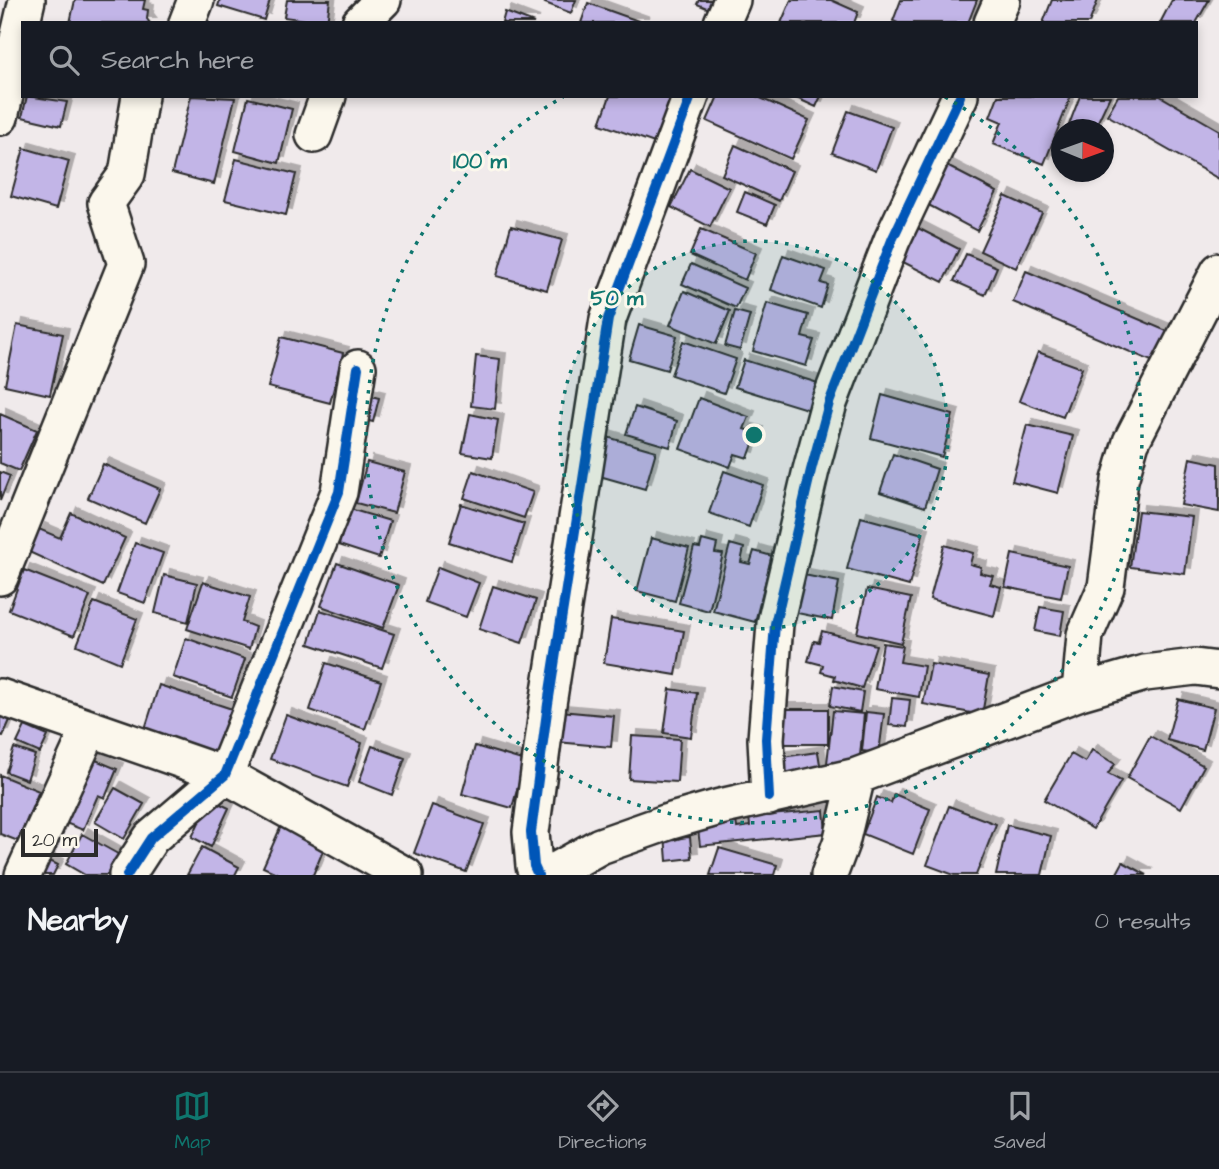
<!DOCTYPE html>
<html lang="en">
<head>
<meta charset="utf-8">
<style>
	:root { --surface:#171b24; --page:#20242c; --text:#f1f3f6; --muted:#9ea1a6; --line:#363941; --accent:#0f766e }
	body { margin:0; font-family:"Architects Daughter",sans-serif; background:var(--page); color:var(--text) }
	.compass { position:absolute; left:1051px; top:119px; width:63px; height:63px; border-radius:50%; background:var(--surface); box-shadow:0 4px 10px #0003; rotate:91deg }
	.scale { position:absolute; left:21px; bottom:18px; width:77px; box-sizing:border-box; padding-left:7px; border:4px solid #2b2b2b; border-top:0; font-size:19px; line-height:24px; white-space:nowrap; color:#2b2b2b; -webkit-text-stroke:5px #fbf7ec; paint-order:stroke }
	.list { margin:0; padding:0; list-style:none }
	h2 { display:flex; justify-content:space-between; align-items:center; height:91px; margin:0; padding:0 28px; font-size:30px }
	h2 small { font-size:23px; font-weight:400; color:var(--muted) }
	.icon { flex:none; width:38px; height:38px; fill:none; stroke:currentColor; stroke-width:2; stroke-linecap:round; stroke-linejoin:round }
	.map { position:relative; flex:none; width:1219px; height:875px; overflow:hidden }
	.search { position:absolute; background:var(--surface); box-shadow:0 4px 10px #0003; left:21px; right:21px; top:21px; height:77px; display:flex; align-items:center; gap:18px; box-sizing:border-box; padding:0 24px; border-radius:0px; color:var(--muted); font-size:26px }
	.sheet { height:196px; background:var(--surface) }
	nav { display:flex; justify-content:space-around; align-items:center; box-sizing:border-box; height:98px; border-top:2px solid var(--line); background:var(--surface); font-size:19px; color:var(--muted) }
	nav a { display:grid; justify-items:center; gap:4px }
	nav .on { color:var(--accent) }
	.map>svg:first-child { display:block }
</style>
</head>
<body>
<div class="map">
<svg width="1219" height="875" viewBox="0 0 1219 875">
	<defs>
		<filter id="shadow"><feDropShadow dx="6" dy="-6" stdDeviation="0" flood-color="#0004"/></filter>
	</defs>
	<rect width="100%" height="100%" fill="#f0eaeb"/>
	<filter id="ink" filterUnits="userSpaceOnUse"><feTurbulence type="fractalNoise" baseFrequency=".0143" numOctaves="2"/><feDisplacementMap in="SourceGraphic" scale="14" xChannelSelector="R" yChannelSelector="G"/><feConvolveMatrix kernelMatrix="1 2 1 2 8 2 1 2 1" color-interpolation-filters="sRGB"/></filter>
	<g filter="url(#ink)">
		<path fill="#c2b5e7" stroke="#2b2b2b" stroke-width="2" filter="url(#shadow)" d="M75,0H145L143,9L148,10L147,19L150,23H70Z
			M220,0H270L264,20L218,6Z
			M287,0H330L327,23L284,17Z
			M547,0H576L571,13L545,3Z
			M699,0H718L714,11L697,4Z
			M791,0H831L858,12L854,23H781Z
			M901,0H977L968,23H898L893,21Z
			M1052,0H1098L1089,23H1043Z
			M1172,0H1209L1196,23H1160Z
			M588,3L644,23H581Z
			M505,12L534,23H502Z
			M27,96L67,102L61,126L22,117Z
			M191,96L235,98L214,184L172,173Z
			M610,96H662L676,101L660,145L600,124Z
			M718,96H756L809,120L791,159L707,121Z
			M792,96H821L816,107Z
			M998,96H1071L1044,164L993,144L1002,122L990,117Z
			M1080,96H1110L1094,130H1067Z
			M1118,96H1160L1219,130V179L1107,115Z
			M248,98L292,109L279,163L235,151Z
			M848,111L892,127L876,170L832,153Z
			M735,145L792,171L779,201L722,175Z
			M24,148L69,161L56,209L11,196Z
			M236,159L296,174L286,215L225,200Z
			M941,163L997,192L977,231L921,201Z
			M690,169L729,188L710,227L671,207Z
			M745,192L775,205L767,224L737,212Z
			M1005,196L1042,213L1016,268L980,251Z
			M912,225L959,249L943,282L895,258Z
			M511,226L562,240L547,290L497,276Z
			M701,229L756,253L745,280L690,255Z
			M966,254L997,267L985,295L954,281Z
			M783,255L826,270L821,283L828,285L821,308L771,290Z
			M691,264L745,288L736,308L682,284Z
			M1026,271L1169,332L1156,363L1013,302Z
			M684,291L730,311L716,344L670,325Z
			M767,303L808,315L802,337L814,340L806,366L753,351Z
			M735,311L750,315L740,350L725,346Z
			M17,325L63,334L50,395L5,385Z
			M639,325L677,336L667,370L629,359Z
			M281,337L343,353L330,403L268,387Z
			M683,341L736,359L724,393L671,375Z
			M1038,352L1082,368L1063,417L1019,401Z
			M476,356L500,359L495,409L471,406Z
			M744,360L818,383L810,410L735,387Z
			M363,394L379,398L373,422L357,418Z
			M882,395L953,415L942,457L871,438Z
			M699,398L749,417L744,429L757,433L748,458L735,454L730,467L680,449Z
			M635,407L677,421L670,447L626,434Z
			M0,414L37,430L19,471L0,463Z
			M470,414L498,420L492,458L462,453Z
			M1027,425L1073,436L1058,493L1012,481Z
			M600,435L656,451L645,489L589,473Z
			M893,454L937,469L925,507L880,492Z
			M1190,458L1219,464V512L1181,505Z
			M367,462L405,472L394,513L356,503Z
			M103,464L160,489L145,523L88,498Z
			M473,471L533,492L524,518L464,498Z
			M724,471L763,485L749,527L709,513Z
			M0,472L10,476L0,501Z
			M461,504L524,524L512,562L449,542Z
			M350,509L390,521L379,558L339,545Z
			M1138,511L1192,517L1185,574L1130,567Z
			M71,513L125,538L103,586L29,552L39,529L60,538Z
			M861,517L923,534L909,586L847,569Z
			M651,538L689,548L675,601L637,591Z
			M702,540L717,544L715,553L723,554L709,611L679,603L694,547L700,548Z
			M135,543L163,553L145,603L117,593Z
			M730,544L744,548L741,562L750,564L754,551L772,556L755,622L713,611Z
			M944,545L973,553L970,564L981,567L980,573L993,576L990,584L1001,587L994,616L930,599Z
			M1012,554L1068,566L1061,598L1005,587Z
			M337,563L399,585L383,628L321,606Z
			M438,567L479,583L466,617L425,602Z
			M24,570L90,596L74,636L9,610Z
			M164,575L197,583L188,622L155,613Z
			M804,575L839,582L832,620L797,613Z
			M203,582L250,597L242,622L255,627L249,649L187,629Z
			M493,586L536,600L522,643L479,629Z
			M867,589L911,598L901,643L857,633Z
			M94,602L137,619L120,663L77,645Z
			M1040,607L1064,611L1060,636L1035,631Z
			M320,610L394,634L382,668L309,644Z
			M611,619L684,631L676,675L604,663Z
			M822,631L876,645L862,688L834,680L835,676L821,672L823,665L808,661L814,641L819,642Z
			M186,638L245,659L232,697L173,677Z
			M883,643L903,646L900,662L924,666L919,697L875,689Z
			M326,663L381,681L365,729L310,710Z
			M931,664L989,675L982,715L923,704Z
			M159,685L232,709L217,756L144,732Z
			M833,686L863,692L860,712L830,706Z
			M670,689L697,693L691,737L664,733Z
			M892,698L910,700L907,727L889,725Z
			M1178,699L1214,708L1203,750L1167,740Z
			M782,709H828V744H782Z
			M560,711L614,716L611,747L557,742Z
			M833,711L864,714L859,766L827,763Z
			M866,712L884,714L879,753L862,751Z
			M0,714L11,718L3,736L0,735Z
			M286,715L362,743L347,787L270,759Z
			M25,726L48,736L40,753L17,743Z
			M632,736L680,739L677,782L629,779Z
			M1150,736L1204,766L1181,808L1127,778Z
			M372,746L405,758L392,795L359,782Z
			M475,746L525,761L512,808L462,794Z
			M14,748L35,755L27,780L6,772Z
			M1092,750L1115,764L1108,774L1121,781L1093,829L1044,800L1071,754L1085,762Z
			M818,752L822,777L786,782L782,757Z
			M91,758L117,769L105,798L98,795L83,830L63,822Z
			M0,775L39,791L18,841L0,834Z
			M115,788L144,804L124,839L95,822Z
			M894,794L930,809L913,854L863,834L877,797L891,803Z
			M210,799L229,808L211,847L192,837Z
			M432,805L484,824L466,872L414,853Z
			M949,806L996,824L976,875H954L927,865Z
			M824,810L826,833L700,846L698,829L714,827V822L736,820L737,828L750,826L749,817Z
			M1007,825L1051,836L1042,875H996Z
			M281,826L325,846L313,875H281L263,867Z
			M82,834L125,858L115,875H85L66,864Z
			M677,834L678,838L690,837L692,858L667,861L665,835Z
			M202,847L239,867L235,875H187Z
			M719,848L777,865L774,875H710Z
			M46,859L58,865L53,875H38Z
			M1123,862L1147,875H1116Z"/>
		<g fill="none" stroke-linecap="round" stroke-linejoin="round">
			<g stroke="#2b2b2b" stroke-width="40">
				<path id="minor" d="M187,23L196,0
					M360,23L383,0
					M722,23L732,0
					M992,23L1002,0
					M0,117L27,0
					M314,135L328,96
					M0,577L126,264L106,203L127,174L140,96
					M1080,692L1085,635L1106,587L1120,480L1131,442L1219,271
					M0,697L225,775L405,875
					M769,797L766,739L775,624L811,470L829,403L892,240L960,96
					M23,875L89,730
					M127,875L151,838L225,775L339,492L358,368
					M538,875L534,866L531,832L548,704L608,319L691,96
					M548,875L600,846L668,822L720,807L857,776L1080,692L1145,673L1195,667L1219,670
					M829,875L841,843L857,776"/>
			</g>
			<use href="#minor" stroke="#fbf7ec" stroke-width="35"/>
			<g stroke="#fbf7ec" stroke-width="15">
				<path id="cycleway" d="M769,797L766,739L775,624L811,470L829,403L892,240L960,96
					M127,875L151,838L225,775L339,492L358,368
					M538,875L534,866L531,832L548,704L608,319L691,96"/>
			</g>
			<use href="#cycleway" stroke="#0057b8" stroke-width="10"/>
		</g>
	</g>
	<circle cx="754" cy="435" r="194" fill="#0f766e" fill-opacity=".12"/>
	<g fill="none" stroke="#0f766e" stroke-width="3.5" stroke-dasharray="3.5 7">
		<circle cx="754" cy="435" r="194"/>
		<path d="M945 97A388 388 0 1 1 563 97"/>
	</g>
	<circle cx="754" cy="435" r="10" fill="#0f766e" stroke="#fbf7ec" stroke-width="3.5"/>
	<g font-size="21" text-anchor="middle" font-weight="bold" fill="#0f766e" stroke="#fbf7ec" stroke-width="6" stroke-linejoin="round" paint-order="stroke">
		<text x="480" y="168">100 m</text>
		<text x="617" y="305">50 m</text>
	</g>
</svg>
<svg class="compass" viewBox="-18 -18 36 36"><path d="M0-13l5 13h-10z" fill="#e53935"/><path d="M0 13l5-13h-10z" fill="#9ea1a6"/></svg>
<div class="scale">20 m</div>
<div class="search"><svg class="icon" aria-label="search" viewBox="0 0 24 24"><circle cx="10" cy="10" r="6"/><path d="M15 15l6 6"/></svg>Search here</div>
</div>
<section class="sheet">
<h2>Nearby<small>0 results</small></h2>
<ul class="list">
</ul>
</section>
<nav>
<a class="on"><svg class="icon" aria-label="map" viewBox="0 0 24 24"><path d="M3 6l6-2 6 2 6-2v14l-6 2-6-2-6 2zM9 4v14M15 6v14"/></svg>Map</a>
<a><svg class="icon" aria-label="directions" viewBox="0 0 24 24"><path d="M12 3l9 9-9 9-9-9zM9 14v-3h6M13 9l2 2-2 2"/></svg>Directions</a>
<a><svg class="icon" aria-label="saved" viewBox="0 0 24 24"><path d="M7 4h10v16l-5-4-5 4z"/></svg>Saved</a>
</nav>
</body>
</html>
